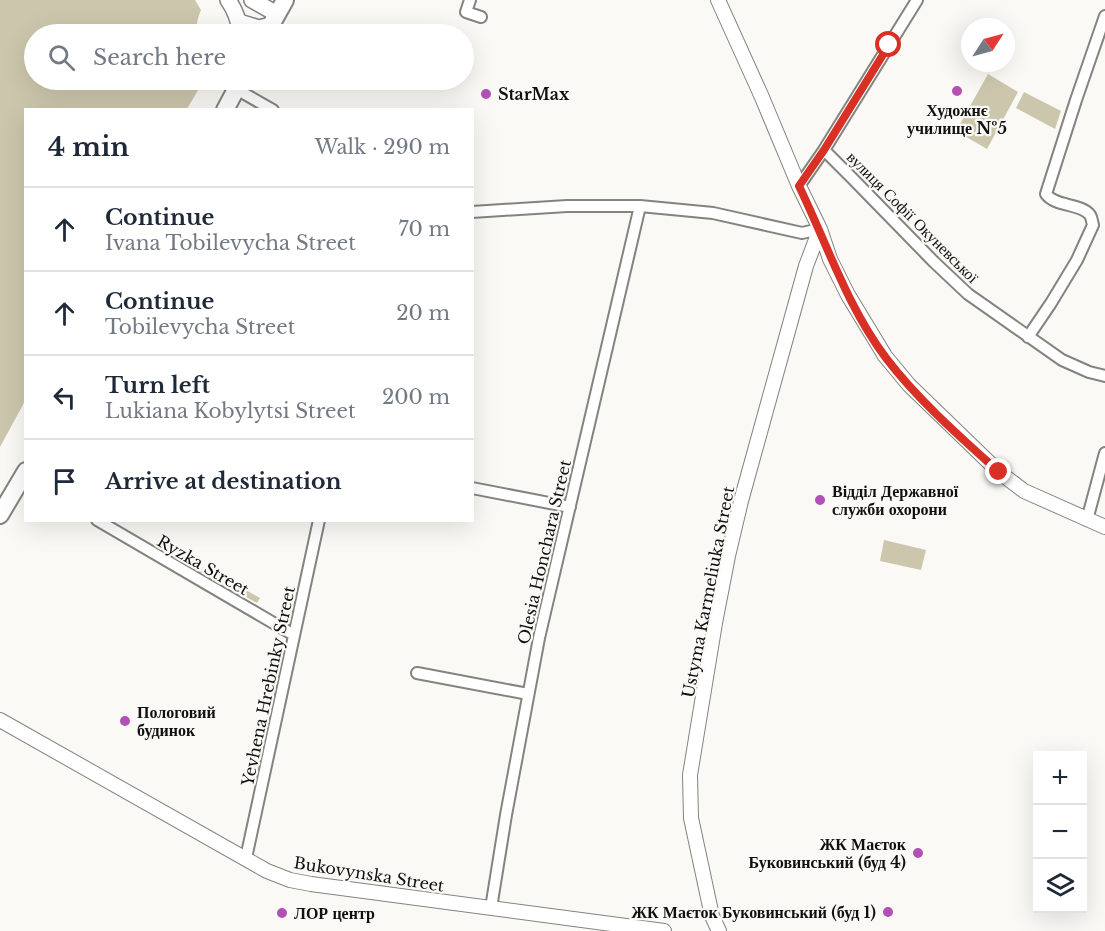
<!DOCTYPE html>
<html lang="en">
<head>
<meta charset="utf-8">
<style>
	:root { --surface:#fff; --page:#f2f2f3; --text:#1f2937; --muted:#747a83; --line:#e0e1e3 }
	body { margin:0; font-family:"Libre Baskerville",serif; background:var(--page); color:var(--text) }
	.controls { position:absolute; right:18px; bottom:18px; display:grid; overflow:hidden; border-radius:0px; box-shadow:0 6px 24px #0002 }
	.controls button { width:54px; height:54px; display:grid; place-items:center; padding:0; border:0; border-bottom:2px solid var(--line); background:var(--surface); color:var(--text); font:30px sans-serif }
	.compass { position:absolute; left:961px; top:18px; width:54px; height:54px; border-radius:50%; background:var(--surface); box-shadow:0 6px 24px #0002; rotate:54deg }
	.stop { position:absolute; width:18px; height:18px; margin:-14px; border:4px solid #d93025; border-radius:50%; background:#fff }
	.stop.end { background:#d93025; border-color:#fff; box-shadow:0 2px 6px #0008 }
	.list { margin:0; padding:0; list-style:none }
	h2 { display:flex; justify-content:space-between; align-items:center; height:78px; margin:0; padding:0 24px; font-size:26px }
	h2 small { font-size:20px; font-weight:400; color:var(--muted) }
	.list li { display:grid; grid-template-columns:39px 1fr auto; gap:18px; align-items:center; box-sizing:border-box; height:84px; padding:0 24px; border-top:2px solid var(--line) }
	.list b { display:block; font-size:22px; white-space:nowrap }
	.list p { margin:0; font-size:20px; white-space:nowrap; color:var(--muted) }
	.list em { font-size:20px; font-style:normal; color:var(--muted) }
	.icon { flex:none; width:33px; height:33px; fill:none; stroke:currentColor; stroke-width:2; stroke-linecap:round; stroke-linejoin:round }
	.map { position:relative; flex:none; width:1105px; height:931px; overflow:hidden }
	.search { position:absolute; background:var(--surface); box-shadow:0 6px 24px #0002; left:24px; top:24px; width:450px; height:66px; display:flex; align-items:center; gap:15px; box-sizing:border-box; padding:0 21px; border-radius:33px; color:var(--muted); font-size:22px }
	.panel { position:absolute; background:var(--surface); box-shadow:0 6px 24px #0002; left:24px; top:108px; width:450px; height:414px; border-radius:0px }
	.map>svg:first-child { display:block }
</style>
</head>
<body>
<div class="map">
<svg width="1105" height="931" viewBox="0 0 1105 931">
	<rect width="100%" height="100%" fill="#faf9f5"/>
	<path fill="#ccc7ac" d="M0,0H195L201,10C197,19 196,26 198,34H34V80H204L187,109L26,110L25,401L0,447Z
		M988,74L1018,92L987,149L956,131Z
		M1024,92L1061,111L1055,129L1016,108Z
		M884,540L926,550L921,570L880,561Z
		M204,567L225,578L222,583L201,572Z
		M240,587L260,598L257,603L237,592Z"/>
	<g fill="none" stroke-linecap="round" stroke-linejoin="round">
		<g stroke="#83837f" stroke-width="14">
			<path id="minor" d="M470,0L466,12L481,17
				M236,89L273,110
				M824,150L853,179L934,262L968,294L1062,360L1089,372L1105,376
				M799,186L824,150L917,0
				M472,212L567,206H640L713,213L802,233L820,229
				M1028,337L1051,303L1077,260L1093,225C1092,222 1092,218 1090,215C1081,203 1055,207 1046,194L1076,100L1105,16
				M472,488L570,507
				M97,520L294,635
				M1087,520L1105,453
				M417,673L528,694
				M246,858L319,520
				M491,908L506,815L539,638L640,206"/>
		</g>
		<g stroke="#83837f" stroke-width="16">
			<path id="tertiary" d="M718,0L761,95L799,186L820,229L830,259L848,295L885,356L909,385L999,472L1024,491L1105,527
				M0,720L267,871L290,880L311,884L664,931
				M719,931L712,916L691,818L690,775L715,623L728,556L741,501L806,266L820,229"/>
		</g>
		<g stroke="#83837f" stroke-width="18">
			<path id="secondary" d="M228,0C236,11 239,21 241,34
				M252,0L277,14
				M239,22L259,28L271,25"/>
		</g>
		<g stroke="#83837f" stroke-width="20">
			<path id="primary" d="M266,34L285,0
				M225,110L241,80
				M0,515L26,471"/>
		</g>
		<use href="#minor" stroke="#fff" stroke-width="10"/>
		<use href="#tertiary" stroke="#fff" stroke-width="14"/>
		<use href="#secondary" stroke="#fff" stroke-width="15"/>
		<use href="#primary" stroke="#fff" stroke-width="16"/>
	</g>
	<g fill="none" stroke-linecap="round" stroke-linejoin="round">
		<path stroke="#d93025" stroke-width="8" d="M889,45L824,150L799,186C827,244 847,306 886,358C918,400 960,437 999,472"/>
	</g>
	<g fill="#b350b6" stroke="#faf9f5" stroke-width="2">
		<circle cx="957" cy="91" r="6"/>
		<circle cx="486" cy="94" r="6"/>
		<circle cx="820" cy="500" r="6"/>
		<circle cx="125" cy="721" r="6"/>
		<circle cx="918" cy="853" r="6"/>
		<circle cx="888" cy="912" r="6"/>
		<circle cx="282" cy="913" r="6"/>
	</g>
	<g text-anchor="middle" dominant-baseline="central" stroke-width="4.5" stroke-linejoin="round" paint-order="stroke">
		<g font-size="16" font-weight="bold" fill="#10100e" stroke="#faf9f5" text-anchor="start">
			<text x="498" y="94">StarMax</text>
			<text x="957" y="110" text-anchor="middle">Художнє<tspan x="957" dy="18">училище №5</tspan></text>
			<text x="832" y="491">Відділ Державної<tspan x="832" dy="18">служби охорони</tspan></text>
			<text x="137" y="712">Пологовий<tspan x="137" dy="18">будинок</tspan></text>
			<text x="906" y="844" text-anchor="end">ЖК Маєток<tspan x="906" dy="18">Буковинський (буд 4)</tspan></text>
			<text x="876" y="912" text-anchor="end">ЖК Маєток Буковинський (буд 1)</text>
			<text x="294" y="913">ЛОР центр</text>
		</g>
		<g font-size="16" fill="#10100e" stroke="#faf9f5">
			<text transform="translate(913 217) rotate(45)">вулиця Софії Окуневської</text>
			<text transform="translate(544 552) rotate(-77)">Olesia Honchara Street</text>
			<text transform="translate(203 565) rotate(30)">Ryzka Street</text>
			<text transform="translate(708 592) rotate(-79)">Ustyma Karmeliuka Street</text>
			<text transform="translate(268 686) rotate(-78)">Yevhena Hrebinky Street</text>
			<text transform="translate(369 874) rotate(9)">Bukovynska Street</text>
		</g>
	</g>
</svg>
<div class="controls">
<button>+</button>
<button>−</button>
<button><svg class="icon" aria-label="layers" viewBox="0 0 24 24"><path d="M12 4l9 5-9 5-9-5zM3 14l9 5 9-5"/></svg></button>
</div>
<svg class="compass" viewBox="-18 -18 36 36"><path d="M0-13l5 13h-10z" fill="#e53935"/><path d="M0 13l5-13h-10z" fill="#747a83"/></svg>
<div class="stop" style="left:889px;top:45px"></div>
<div class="stop end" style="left:999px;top:472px"></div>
<div class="search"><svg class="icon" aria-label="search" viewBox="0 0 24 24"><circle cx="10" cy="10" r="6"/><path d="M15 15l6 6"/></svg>Search here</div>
<section class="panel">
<h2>4 min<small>Walk · 290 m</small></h2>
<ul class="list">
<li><svg class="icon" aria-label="ahead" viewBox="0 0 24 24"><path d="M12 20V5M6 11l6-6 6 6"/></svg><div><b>Continue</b><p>Ivana Tobilevycha Street</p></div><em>70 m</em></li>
<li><svg class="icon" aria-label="ahead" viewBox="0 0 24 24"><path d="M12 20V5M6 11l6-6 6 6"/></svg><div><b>Continue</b><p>Tobilevycha Street</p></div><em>20 m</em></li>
<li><svg class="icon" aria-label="left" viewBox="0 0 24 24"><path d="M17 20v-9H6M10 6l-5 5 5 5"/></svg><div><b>Turn left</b><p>Lukiana Kobylytsi Street</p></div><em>200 m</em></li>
<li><svg class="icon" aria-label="arrive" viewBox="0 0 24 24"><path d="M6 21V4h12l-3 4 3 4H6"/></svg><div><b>Arrive at destination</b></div></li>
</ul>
</section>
</div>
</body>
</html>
